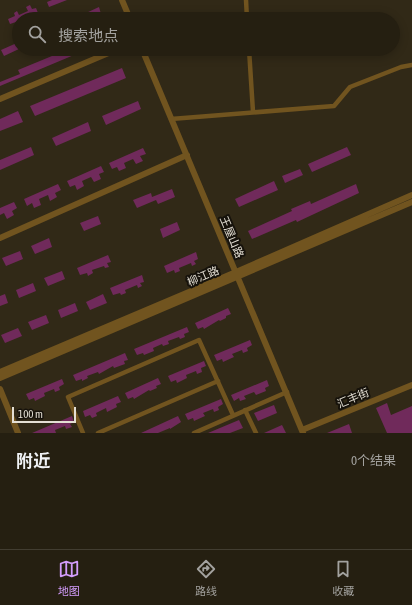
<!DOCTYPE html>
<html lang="zh">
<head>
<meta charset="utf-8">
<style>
	:root { --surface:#251f11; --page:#312c1f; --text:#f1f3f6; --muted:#a3a29f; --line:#423d31; --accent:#d39cfc }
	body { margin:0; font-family:"Asap Condensed","Noto Sans SC",sans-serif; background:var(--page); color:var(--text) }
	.scale { position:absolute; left:12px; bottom:10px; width:64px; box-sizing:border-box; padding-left:4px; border:2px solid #e4dfd4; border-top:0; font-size:11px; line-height:14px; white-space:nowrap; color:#e4dfd4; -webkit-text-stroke:3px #16120b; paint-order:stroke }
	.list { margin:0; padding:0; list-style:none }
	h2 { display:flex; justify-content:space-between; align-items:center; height:52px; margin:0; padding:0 16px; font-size:17px }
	h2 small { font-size:13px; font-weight:400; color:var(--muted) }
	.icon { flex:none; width:22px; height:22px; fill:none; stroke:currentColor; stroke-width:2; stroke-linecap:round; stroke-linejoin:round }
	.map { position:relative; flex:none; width:412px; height:433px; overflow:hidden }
	.search { position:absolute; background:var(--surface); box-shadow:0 2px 10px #0003; left:12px; right:12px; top:12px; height:44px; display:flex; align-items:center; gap:10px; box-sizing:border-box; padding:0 14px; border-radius:22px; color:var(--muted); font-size:15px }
	.sheet { height:116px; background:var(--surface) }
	nav { display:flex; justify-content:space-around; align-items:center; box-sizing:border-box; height:56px; border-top:1px solid var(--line); background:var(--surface); font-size:11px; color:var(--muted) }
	nav a { display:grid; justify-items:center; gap:2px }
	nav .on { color:var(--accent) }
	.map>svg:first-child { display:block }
</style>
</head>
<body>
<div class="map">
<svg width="412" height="433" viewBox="0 0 412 433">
	<rect width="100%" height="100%" fill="#312917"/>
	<path fill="#702a5b" d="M52,0H67L49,7L47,2Z
		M30,5L32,9L36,8L38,13L19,19V21L10,24L8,19L15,16L14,13L17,11L19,15L28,11L26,7Z
		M99,7L101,14L89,19H73Z
		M19,42V49L4,56L1,50Z
		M69,49H72L74,55L0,86V82L20,74L18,70Z
		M122,68L126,78L35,116L30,106Z
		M138,101L141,109L106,125L102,116Z
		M18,111L23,122L0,131V119Z
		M88,122L91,131L56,146L52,138Z
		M31,147L34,155L0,170V160Z
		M347,147L351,155L312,172L308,164Z
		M143,148L146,154L140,156L143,161L136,164L133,159L124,163L126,168L119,171L117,167L112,169L109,163Z
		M101,166L104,172L99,174L101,179L94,182L91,177L82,181L84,186L77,190L75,185L70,187L67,181Z
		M300,169L303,175L285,183L282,176Z
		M274,181L278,190L239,207L235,199Z
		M58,184L61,190L55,193L57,197L50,201L48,195L39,199L41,205L34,208L32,203L27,206L24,199Z
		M356,184L359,193L297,222L296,220L252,239L248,231L292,211L291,209L310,201L311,204Z
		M172,189L175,197L158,204L156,200L137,208L133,200L151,193L152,197Z
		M14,202L17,208L12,211L14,215L7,219L4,213L0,215V208Z
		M98,216L101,224L84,231L80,223Z
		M177,222L180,230L163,238L160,229Z
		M49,238L52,247L35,254L31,246Z
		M20,251L23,259L6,266L2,258Z
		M196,252L198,259L194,261L196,264L192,266L191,263L179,268L180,271L175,273L174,270L167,273L164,266Z
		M108,255L111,262L107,263L109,267L105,268L104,266L92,270L93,273L88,276L87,273L80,275L77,268Z
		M62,271L65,279L48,286L44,278Z
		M142,275L144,282L140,283L142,286L138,288L137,285L125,290L126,293L121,295L120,293L113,295L110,288Z
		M33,283L36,291L19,298L16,290Z
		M5,294L8,303L0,306V296Z
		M103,294L107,303L90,310L86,302Z
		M75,303L78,311L61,318L58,310Z
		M228,308L231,314L226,316V318L220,321L219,320L204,329L203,327L198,329L195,323Z
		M46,315L49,323L32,330L28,322Z
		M187,327L189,332L184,334L185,337L180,339L179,337L168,341L169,344L163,346L162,344L153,348L154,351L144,355L143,353L137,355L134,349Z
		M18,328L22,336L5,343L1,335Z
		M250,340L252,345L247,348L248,351L243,353L242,350L232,354L234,357L223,362L222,359L217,361L214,355Z
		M125,353L128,360L124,361L125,364L114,368L113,366L99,374L98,372L87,376L88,378L82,381V379L76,381L73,375Z
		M204,361L206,366L201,368L202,372L197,374L196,371L186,375L187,378L177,383L176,380L171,382L168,376Z
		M158,378L161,384L156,386L157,388L150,391L149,390L134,399L133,397L128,399L125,393Z
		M62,379L64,384L59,387L60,390L55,392L54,389L44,393L45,396L35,401L34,398L29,400L26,394Z
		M267,380L269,386L265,388L266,391L256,395L254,392L244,396L246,399L240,401L239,398L234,401L231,395Z
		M118,396L121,402L116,404L117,407L107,412L106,408L96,413L97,416L92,418L90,415L85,417L83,411Z
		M221,399L223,404L218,407L219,410L214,412L213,409L203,413L205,416L194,421L193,418L188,420L185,414Z
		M387,403L391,415L412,406V433H387L376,408Z
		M274,405L277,413L258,421L254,413Z
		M72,416L74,422L70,424L72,427L66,429L65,426L55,430L56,433H32Z
		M178,416L181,422L170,429V428L158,433H141Z
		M239,420L243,428L230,433H208Z
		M349,424L352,433H327Z
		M282,425L286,433H264Z"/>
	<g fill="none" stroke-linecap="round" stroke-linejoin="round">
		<path stroke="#71541f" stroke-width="4.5" d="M246,0L247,19
			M249,49L253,112
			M171,119L334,106L350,87L401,67L412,65
			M245,410L256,433
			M83,433L68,397L199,340L233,415
			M98,433L218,381
			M194,433L287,392"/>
		<path stroke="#71541f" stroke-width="6" d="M122,0L130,19
			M142,49L303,433
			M0,99L118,49
			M0,238L187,155
			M0,372L236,272L412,195
			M0,378L412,202
			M0,389L18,433
			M302,430L412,385"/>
	</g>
	<g text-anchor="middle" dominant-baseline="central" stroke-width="4" stroke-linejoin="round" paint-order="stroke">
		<g font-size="11" fill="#e4dfd4" stroke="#16120b">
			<text transform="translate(232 237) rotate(67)">王屋山路</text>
			<text transform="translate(203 276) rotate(-23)">柳江路</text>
			<text transform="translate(353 398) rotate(-23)">汇丰街</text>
		</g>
	</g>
</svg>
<div class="scale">100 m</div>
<div class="search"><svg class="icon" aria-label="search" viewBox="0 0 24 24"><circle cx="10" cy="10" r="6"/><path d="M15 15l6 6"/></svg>搜索地点</div>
</div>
<section class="sheet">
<h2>附近<small>0个结果</small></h2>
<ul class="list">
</ul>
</section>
<nav>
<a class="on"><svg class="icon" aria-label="map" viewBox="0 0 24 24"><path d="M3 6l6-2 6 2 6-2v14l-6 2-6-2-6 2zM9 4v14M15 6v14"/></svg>地图</a>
<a><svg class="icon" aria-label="directions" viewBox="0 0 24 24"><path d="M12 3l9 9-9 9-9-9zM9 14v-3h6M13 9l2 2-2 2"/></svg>路线</a>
<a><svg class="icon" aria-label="saved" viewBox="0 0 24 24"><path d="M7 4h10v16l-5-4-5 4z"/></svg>收藏</a>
</nav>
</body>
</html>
